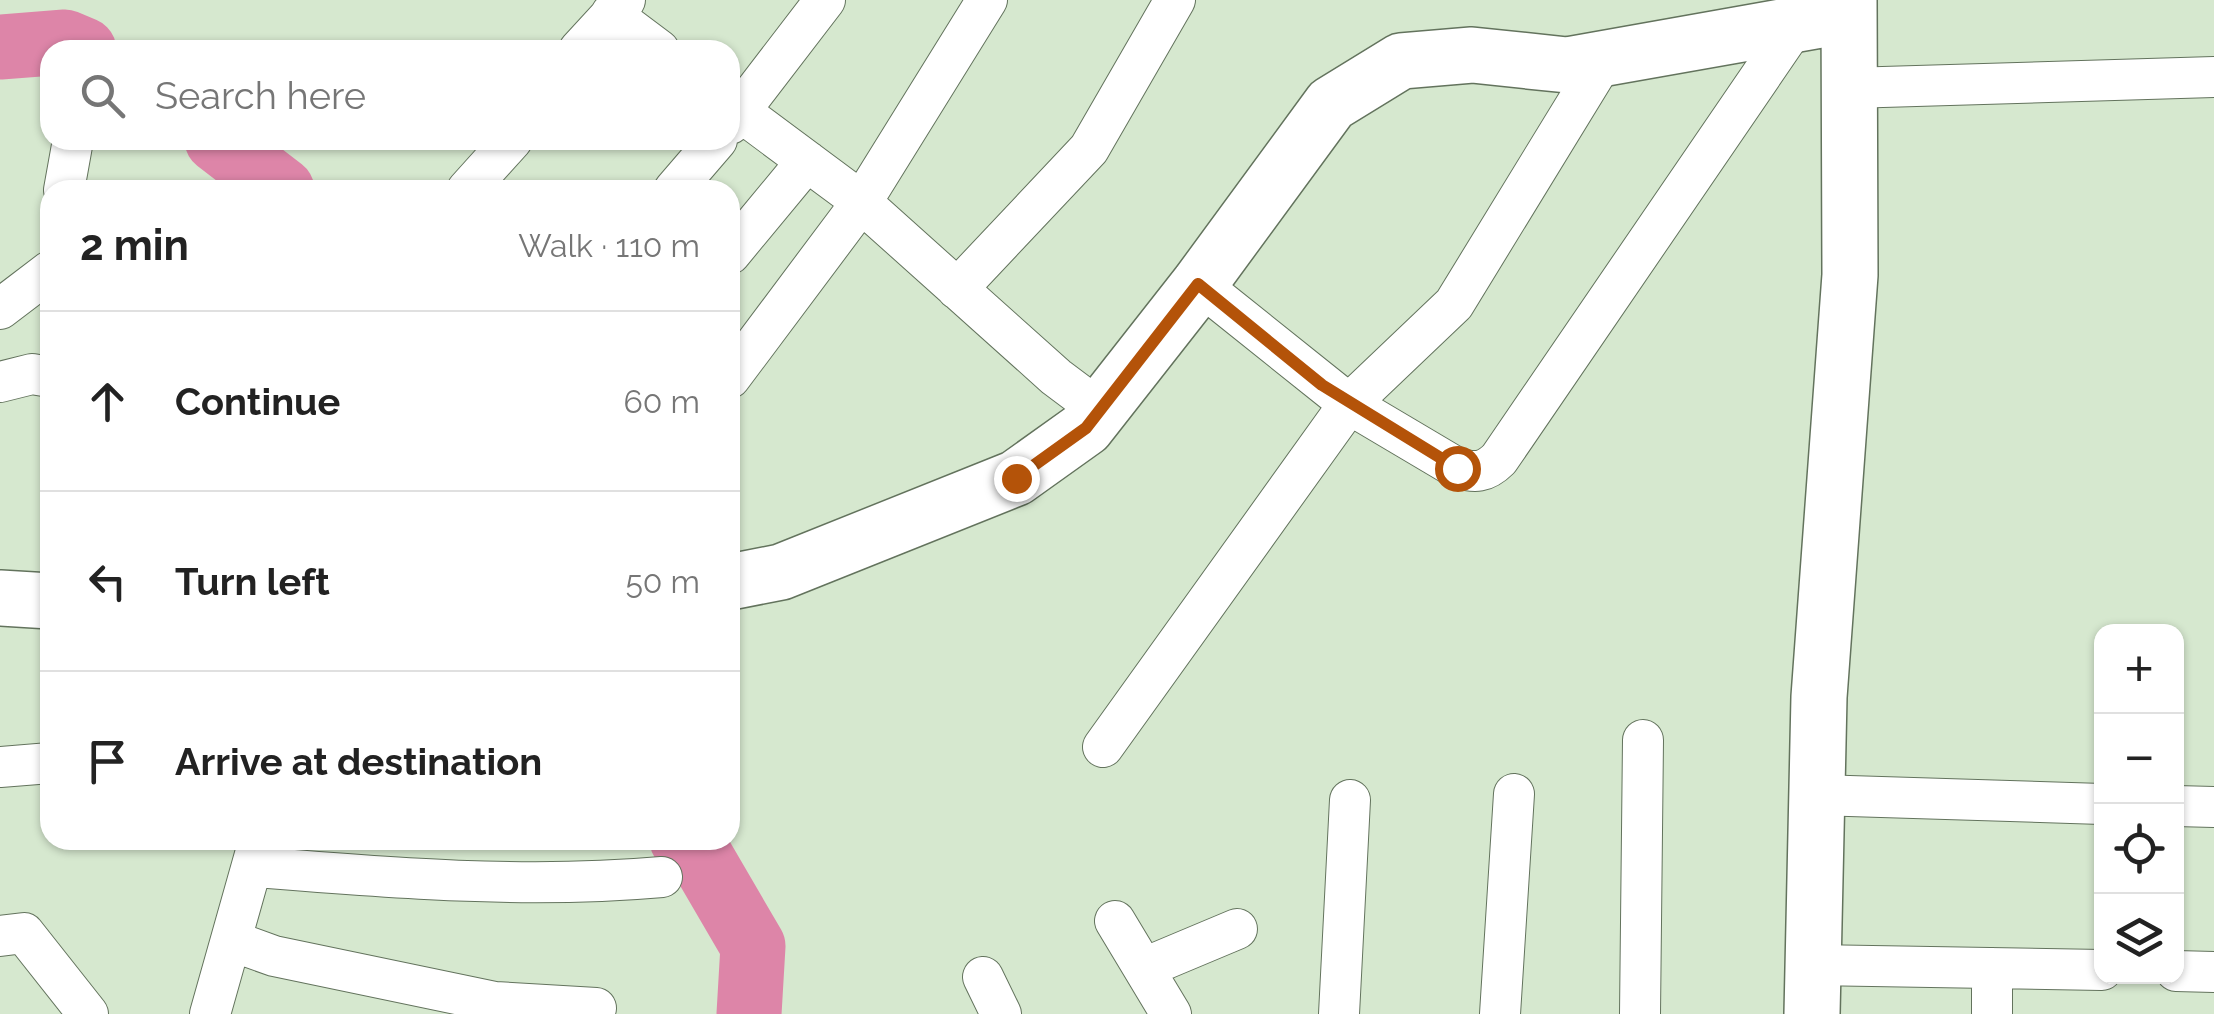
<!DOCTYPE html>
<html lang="en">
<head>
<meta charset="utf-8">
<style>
	:root { --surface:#fff; --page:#f6f6f6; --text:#222; --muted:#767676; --line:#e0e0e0 }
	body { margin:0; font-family:Raleway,sans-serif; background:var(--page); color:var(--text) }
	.controls { position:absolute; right:30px; bottom:30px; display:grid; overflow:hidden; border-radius:20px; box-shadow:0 2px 8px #0004 }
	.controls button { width:90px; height:90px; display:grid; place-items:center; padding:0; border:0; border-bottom:2px solid var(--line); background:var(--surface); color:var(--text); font:50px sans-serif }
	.stop { position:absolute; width:30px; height:30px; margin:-22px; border:8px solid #b45309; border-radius:50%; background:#fff }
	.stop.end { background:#b45309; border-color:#fff; box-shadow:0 2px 10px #0008 }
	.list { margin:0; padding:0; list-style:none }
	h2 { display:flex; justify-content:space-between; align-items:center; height:130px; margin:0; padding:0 40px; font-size:42px }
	h2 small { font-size:32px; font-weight:400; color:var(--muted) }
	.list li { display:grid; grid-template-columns:65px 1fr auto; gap:30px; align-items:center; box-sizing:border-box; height:180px; padding:0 40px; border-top:2px solid var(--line) }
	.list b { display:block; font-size:38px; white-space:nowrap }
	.list em { font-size:32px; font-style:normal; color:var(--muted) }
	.icon { flex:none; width:55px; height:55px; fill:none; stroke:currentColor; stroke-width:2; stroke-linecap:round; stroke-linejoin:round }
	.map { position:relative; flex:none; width:2214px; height:1014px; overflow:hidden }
	.search { position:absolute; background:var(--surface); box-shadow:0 2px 8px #0004; left:40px; top:40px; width:700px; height:110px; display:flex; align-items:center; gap:25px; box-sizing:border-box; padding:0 35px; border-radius:30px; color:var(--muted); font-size:38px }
	.panel { position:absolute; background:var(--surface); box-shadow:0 2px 8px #0004; left:40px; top:180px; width:700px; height:670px; border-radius:30px }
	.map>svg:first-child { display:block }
</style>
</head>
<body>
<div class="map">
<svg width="2214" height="1014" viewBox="0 0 2214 1014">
	<rect width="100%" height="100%" fill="#d6e8cf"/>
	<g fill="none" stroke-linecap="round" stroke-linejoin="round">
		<path stroke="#dd85a8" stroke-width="65" d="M0,47L65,42L84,50
			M217,140L282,190
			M682,840L697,850L753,946L749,1014"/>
		<g stroke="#63735d" stroke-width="42">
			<path id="street" d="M611,14L659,50
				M579,50L625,0
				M1849,88L2214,77
				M730,104L854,196L1056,377L1100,410
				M730,124L825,0
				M64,190L73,140
				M467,190L512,140
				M674,190L717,140
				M730,254L807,161
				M1199,284L1349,404L1454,304L1604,59
				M957,289L1089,149L1175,0
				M0,309L50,271
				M730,378L861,203L987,0
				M0,382L32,374L50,377
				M1103,747L1349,404L1457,468C1475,473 1485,473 1499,459L1795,26
				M0,767L50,763
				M1817,795L2102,804
				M2176,806L2214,807
				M254,867C390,878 526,889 662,877
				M1115,921L1171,1014
				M0,936L24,933L88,1014
				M232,941L274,956L495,1002L596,1008
				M1813,965L2102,970
				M1144,968L1237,929
				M1992,968V1014
				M2176,971L2214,972
				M983,977L1001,1014
				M210,1014L258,844
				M1339,1014L1350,800
				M1500,1014L1514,794
				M1640,1014L1643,740"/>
		</g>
		<g stroke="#63735d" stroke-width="58">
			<path id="secondary" d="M730,582L781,572L1016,478L1086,428L1199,284L1331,104L1401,61L1472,55L1567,65L1849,15
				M0,598L50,601
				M1812,1014L1819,697L1850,275L1849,0"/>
		</g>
		<use href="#street" stroke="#fff" stroke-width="40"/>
		<use href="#secondary" stroke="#fff" stroke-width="55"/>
	</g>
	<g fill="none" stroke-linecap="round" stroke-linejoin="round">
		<path stroke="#b45309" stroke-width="12" d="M1016,478L1086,428L1198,284L1322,385L1457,468"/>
	</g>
</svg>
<div class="controls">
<button>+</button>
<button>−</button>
<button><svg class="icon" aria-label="locate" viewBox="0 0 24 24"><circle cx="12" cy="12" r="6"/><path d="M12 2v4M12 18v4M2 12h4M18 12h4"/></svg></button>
<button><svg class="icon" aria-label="layers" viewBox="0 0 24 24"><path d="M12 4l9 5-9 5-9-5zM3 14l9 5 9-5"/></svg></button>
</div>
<div class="stop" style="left:1457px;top:468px"></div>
<div class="stop end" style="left:1016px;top:478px"></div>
<div class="search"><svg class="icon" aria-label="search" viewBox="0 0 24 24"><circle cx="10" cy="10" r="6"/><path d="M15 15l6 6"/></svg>Search here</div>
<section class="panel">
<h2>2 min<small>Walk · 110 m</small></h2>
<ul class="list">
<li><svg class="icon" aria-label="ahead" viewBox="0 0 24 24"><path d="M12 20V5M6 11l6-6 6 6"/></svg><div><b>Continue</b></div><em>60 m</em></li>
<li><svg class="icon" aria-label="left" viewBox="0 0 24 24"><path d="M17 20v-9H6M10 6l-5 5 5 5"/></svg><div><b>Turn left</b></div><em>50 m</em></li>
<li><svg class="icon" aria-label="arrive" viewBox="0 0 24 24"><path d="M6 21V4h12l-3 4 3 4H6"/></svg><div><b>Arrive at destination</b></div></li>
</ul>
</section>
</div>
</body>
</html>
